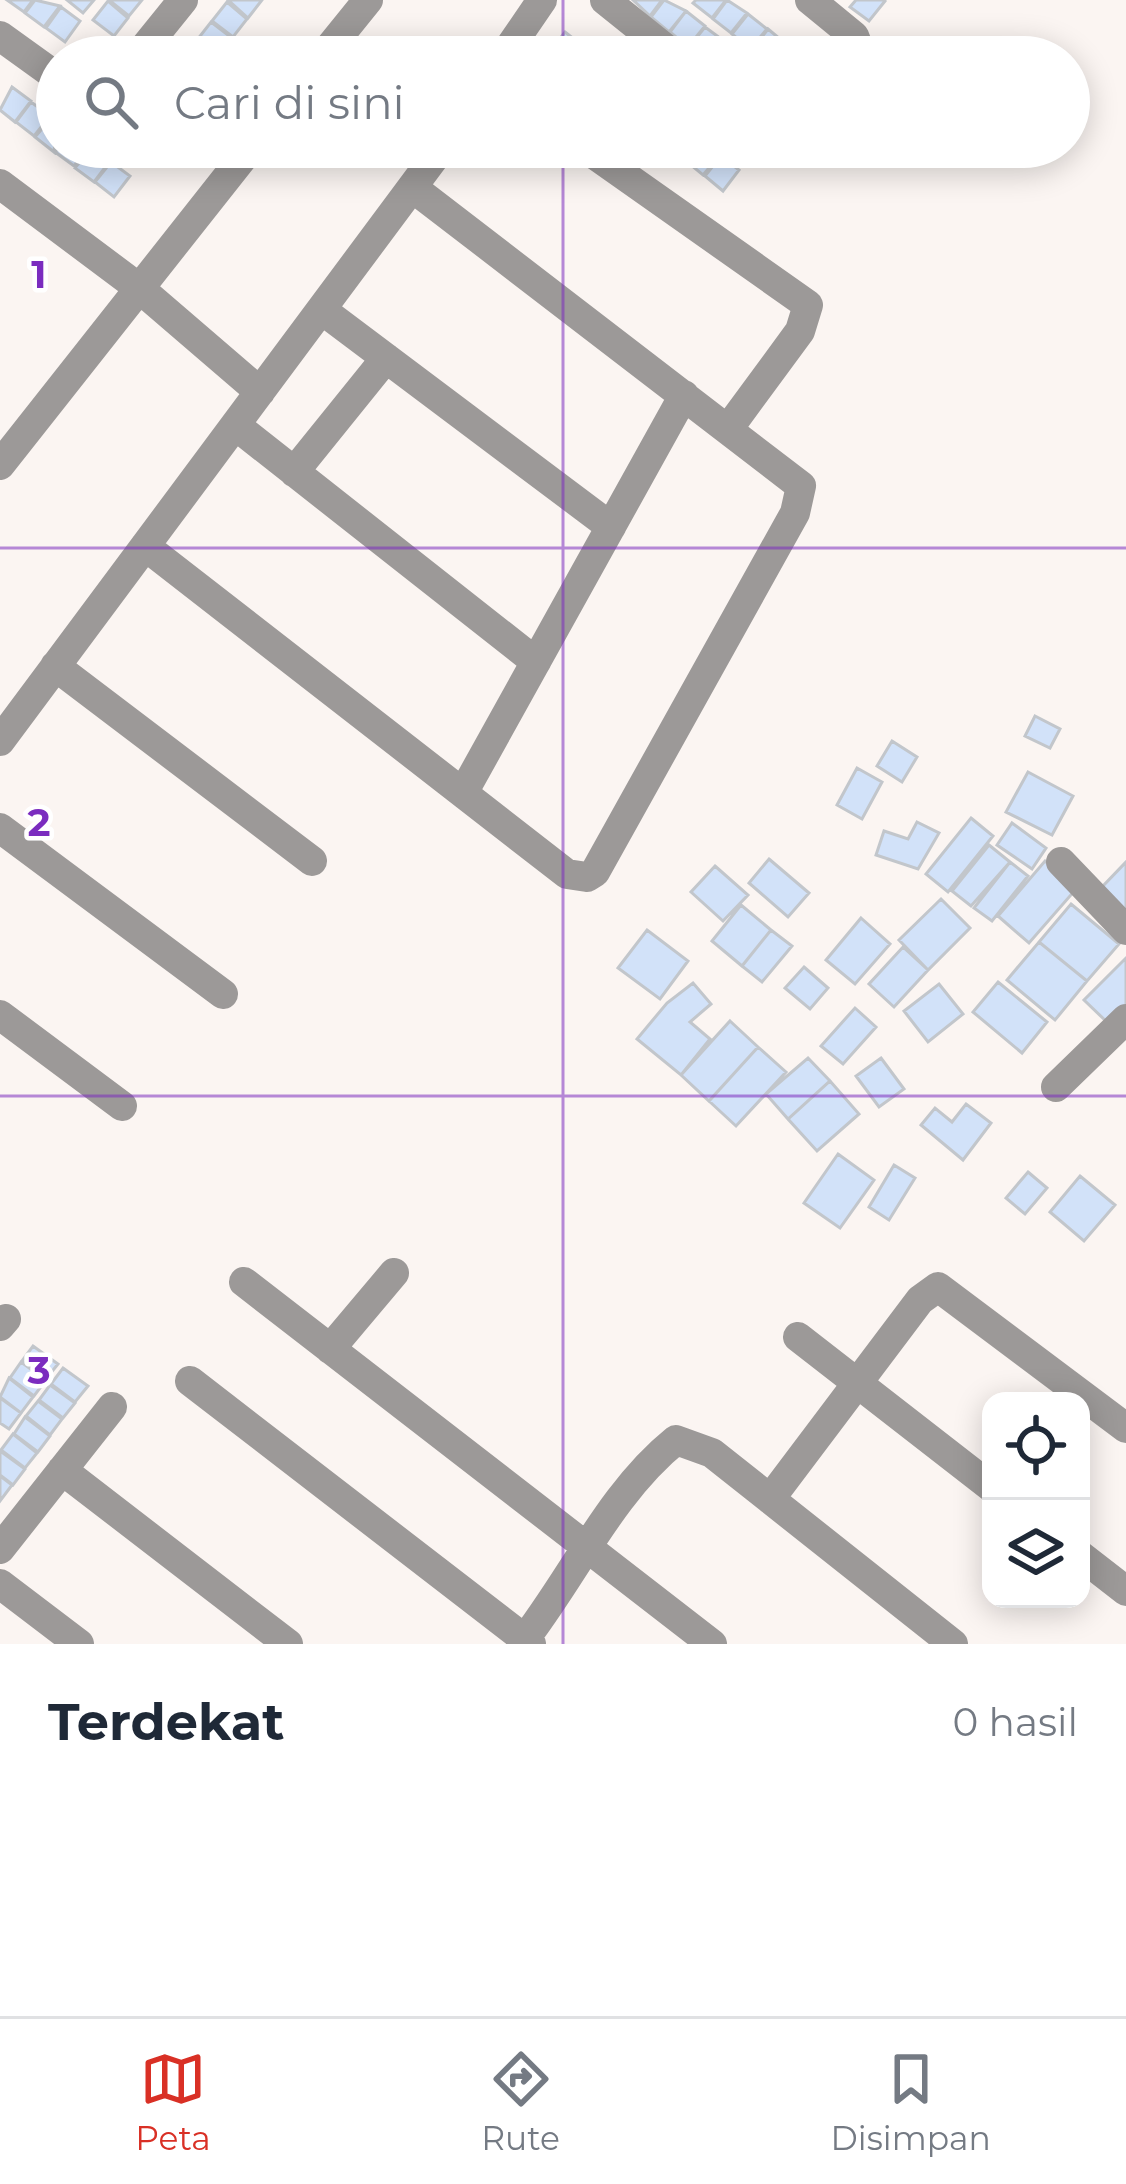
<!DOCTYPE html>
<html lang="id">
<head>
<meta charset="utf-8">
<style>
	:root { --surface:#fff; --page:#f2f2f3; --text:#1f2937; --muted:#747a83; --line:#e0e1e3; --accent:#d93025 }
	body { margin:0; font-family:Montserrat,sans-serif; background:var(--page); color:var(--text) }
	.controls { position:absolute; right:36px; bottom:36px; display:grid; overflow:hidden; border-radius:24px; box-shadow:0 6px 30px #0003 }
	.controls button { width:108px; height:108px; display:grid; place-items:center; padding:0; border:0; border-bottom:3px solid var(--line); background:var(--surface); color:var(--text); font:60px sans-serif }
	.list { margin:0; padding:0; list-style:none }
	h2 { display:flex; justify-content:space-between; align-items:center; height:156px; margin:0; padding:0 48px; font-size:51px }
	h2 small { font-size:39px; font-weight:400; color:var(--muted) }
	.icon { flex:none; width:66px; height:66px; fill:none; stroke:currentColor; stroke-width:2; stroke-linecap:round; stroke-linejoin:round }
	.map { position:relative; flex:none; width:1126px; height:1644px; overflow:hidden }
	.search { position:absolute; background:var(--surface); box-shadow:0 6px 30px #0003; left:36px; right:36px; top:36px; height:132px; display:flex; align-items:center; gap:30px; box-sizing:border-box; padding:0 42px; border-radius:66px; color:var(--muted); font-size:45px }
	.sheet { height:372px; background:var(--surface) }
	nav { display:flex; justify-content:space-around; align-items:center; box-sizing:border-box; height:168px; border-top:3px solid var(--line); background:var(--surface); font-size:33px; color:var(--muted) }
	nav a { display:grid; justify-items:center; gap:6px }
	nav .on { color:var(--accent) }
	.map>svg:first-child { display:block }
</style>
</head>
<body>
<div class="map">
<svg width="1126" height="1644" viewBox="0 0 1126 1644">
	<rect width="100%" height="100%" fill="#fbf5f2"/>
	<path fill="#d2e2f9" stroke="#c2c6cb" stroke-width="3" d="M7,0H33L24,12Z
		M35,0L60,6L44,27L25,13Z
		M67,0H94L83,13Z
		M109,0H142L129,16Z
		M228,0H262L248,18Z
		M633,0H662L650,16Z
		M664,0L686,11L669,32L651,17Z
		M696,0H726L712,18L693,3Z
		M727,0L747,13L731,33L713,19Z
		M856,0H884L885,1L869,21L850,7Z
		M108,1L128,18L114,36L93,20Z
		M227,2L247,19L233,37L212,21Z
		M61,7L80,21L65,42L46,28Z
		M686,11L705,26L688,47L670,32Z
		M748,14L767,29L750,49L732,34Z
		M211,22L232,38L217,57L197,40Z
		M705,27L724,41L711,57L689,47Z
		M768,29L786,44L776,57H761L752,50Z
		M565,32L584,47L576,57L549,52Z
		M196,41L216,57H183Z
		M725,42L743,57H713Z
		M787,45L802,57H778Z
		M12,87L31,101L15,122L0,110Z
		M31,102L50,116L34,136L16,122Z
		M52,117L57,121L54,152L35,137Z
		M60,147H89L74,166L55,152Z
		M91,147L110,161L94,182L75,168Z
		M668,147H694L684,160Z
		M696,147H710L720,155L703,175L685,160Z
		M721,156L739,170L723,191L705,176Z
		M111,162L130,176L114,197L95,182Z
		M1035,716L1060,729L1050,748L1025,736Z
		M892,741L917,757L902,782L877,766Z
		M857,768L882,782L862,819L837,805Z
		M1028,772L1073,796L1052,835L1006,812Z
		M971,818L993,836L948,892L926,874Z
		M917,822L939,833L918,869L876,855L884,831L908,839Z
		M1012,823L1046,848L1032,869L997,845Z
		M989,845L1010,862L971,906L952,891Z
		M769,859L809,893L788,917L749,883Z
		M1045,861L1077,888L1029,943L998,916Z
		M1010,862L1028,876L992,921L974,908Z
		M1126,862V911L1102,887Z
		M715,866L748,895L723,921L691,892Z
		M941,899L970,928L928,970L899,940Z
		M1071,904L1119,944L1087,981L1039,942Z
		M741,905L771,930L742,966L712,941Z
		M861,918L890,944L855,984L826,960Z
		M647,930L688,961L660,999L618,968Z
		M771,930L792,946L762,982L742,966Z
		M1039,942L1087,981L1055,1020L1007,980Z
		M903,947L928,970L894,1007L869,984Z
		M1126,958V1007L1109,1024L1084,1000Z
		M804,967L828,988L810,1009L785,988Z
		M998,982L1047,1022L1022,1053L973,1012Z
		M693,983L711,1004L690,1022L710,1039L681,1075L637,1039L667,1003Z
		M939,984L963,1014L928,1042L904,1011Z
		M855,1008L876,1027L843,1064L821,1046Z
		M730,1021L758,1047L709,1101L681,1075Z
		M758,1047L786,1072L736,1126L709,1101Z
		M808,1058L830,1081L788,1119L766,1094Z
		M881,1058L904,1089L879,1107L856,1076Z
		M830,1081L859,1114L817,1151L788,1119Z
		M966,1104L991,1123L963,1160L921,1125L935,1108L952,1122Z
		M838,1154L874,1180L840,1228L804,1203Z
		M894,1165L915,1178L889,1220L869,1207Z
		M1028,1172L1047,1188L1025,1214L1006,1198Z
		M1080,1176L1115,1205L1084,1241L1050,1212Z
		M33,1346L58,1364L46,1379L22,1361Z
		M21,1362L46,1380L34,1396L10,1378Z
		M63,1368L88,1386L75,1402L51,1384Z
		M9,1378L33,1397L21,1413L0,1397Z
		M50,1385L75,1403L63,1418L39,1400Z
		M0,1398L21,1413L9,1429L0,1423Z
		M38,1401L62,1419L50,1435L26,1416Z
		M25,1417L50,1436L38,1452L14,1434Z
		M13,1434L37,1453L25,1468L1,1450Z
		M0,1451L25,1469L13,1485L0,1475Z
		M0,1476L12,1485L0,1501Z"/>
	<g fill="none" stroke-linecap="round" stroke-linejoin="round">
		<path stroke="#9c9998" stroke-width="30" d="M605,0L676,57
			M810,0L854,36L859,49L854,57
			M0,36L57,77
			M137,57L183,0
			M322,57L368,0
			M503,57L542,0
			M584,147L808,305L800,331L728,429
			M0,184L139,288L260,392
			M322,310L611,527
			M235,425L536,662
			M0,465L251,147
			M294,472L386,358
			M145,546L567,874L587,877L595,872L795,513L801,486L413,188
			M55,666L312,861
			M0,741L442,147
			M463,793L684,395
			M0,828L223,994
			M1061,862L1126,930
			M0,1015L122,1106
			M1056,1087L1126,1019
			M244,1282L712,1644
			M0,1326L6,1319
			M798,1337L991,1487
			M330,1349L394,1273
			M190,1381L531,1644
			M62,1470L288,1644
			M770,1499L920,1300L938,1287L1126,1428
			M0,1549L112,1407
			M1081,1556L1126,1591
			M0,1584L79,1644
			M521,1644C573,1578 610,1493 676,1440L712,1453L953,1644"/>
	</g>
	<path fill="none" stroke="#7b2cbf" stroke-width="3" stroke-opacity="0.55" d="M563,0V57M563,147V1644M0,548H1126M0,1096H1126"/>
	<g font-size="39" text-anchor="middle" font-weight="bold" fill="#7b2cbf" stroke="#fff" stroke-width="9" stroke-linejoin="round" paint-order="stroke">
		<text x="39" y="288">1</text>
		<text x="39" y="836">2</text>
		<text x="39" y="1384">3</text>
	</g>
</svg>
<div class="controls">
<button><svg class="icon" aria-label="locate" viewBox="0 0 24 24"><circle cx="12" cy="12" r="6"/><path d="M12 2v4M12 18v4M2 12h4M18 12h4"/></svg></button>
<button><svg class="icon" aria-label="layers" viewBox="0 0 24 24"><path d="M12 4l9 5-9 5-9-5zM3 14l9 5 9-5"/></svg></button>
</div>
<div class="search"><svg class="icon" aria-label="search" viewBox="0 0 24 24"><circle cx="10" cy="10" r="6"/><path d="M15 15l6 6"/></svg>Cari di sini</div>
</div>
<section class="sheet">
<h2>Terdekat<small>0 hasil</small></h2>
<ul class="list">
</ul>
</section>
<nav>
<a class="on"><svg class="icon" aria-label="map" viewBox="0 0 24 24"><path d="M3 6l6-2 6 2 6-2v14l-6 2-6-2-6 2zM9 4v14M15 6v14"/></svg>Peta</a>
<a><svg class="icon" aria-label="directions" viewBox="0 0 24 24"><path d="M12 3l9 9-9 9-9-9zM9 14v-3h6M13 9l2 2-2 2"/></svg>Rute</a>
<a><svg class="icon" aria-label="saved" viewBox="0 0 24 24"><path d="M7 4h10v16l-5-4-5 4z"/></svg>Disimpan</a>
</nav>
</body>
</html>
